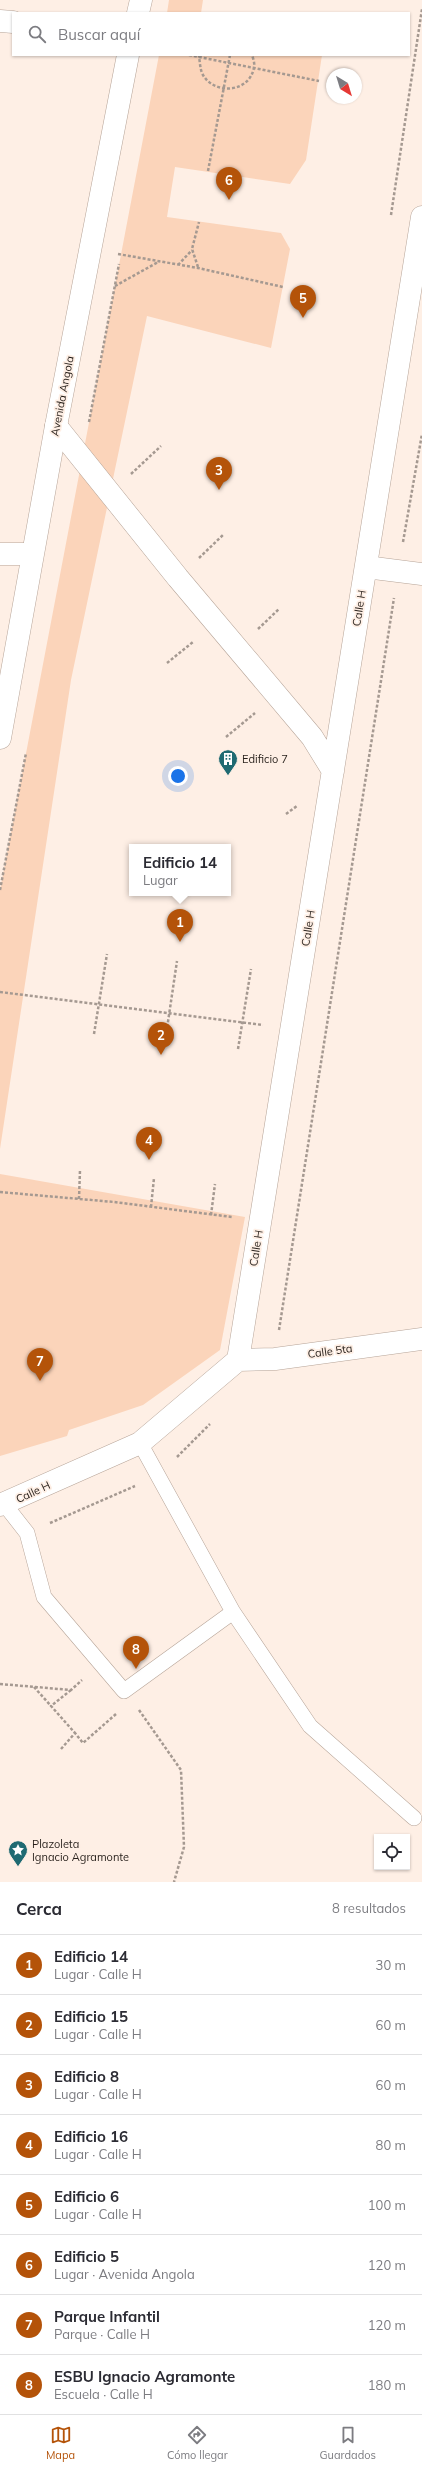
<!DOCTYPE html>
<html lang="es">
<head>
<meta charset="utf-8">
<style>
	:root { --surface:#fff; --page:#f7f7f7; --text:#2b2b33; --muted:#7c7c81; --line:#e1e1e2; --accent:#b45309 }
	body { margin:0; font-family:Mulish,sans-serif; background:var(--page); color:var(--text) }
	.controls { position:absolute; right:12px; bottom:12px; display:grid; overflow:hidden; border-radius:0px; box-shadow:0 1px 3px #0004 }
	.controls button { width:36px; height:36px; display:grid; place-items:center; padding:0; border:0; border-bottom:1px solid var(--line); background:var(--surface); color:var(--text); font:20px sans-serif }
	.compass { position:absolute; left:326px; top:68px; width:36px; height:36px; border-radius:50%; background:var(--surface); box-shadow:0 1px 3px #0004; rotate:142deg }
	.you { position:absolute; left:178px; top:776px; width:14px; height:14px; margin:-10px; border:3px solid #fff; border-radius:50%; background:#1a73e8; box-shadow:0 0 0 6px #1a73e833 }
	.badge { display:grid; place-items:center; width:26px; height:26px; border-radius:50%; background:var(--accent); color:#fff; font-size:13px; font-weight:700 }
	.pin { position:absolute; translate:-50% -33px; filter:drop-shadow(0 1px 2px #0008) }
	.pin::after { content:''; position:absolute; top:21px; width:14px; height:12px; background:inherit; clip-path:polygon(0 0,100% 0,50% 100%) }
	.popup { position:absolute; left:129px; top:844px; width:102px; height:52px; box-sizing:border-box; display:grid; place-content:center; border-radius:0px; background:var(--surface); filter:drop-shadow(0 1px 3px #0005); font-size:13px; white-space:nowrap; color:var(--muted) }
	.popup b { font-size:15px; color:var(--text) }
	.popup::after { content:''; position:absolute; left:50%; top:100%; margin-left:-8px; border:8px solid transparent; border-top-color:var(--surface) }
	.list { margin:0; padding:0; list-style:none }
	h2 { display:flex; justify-content:space-between; align-items:center; height:52px; margin:0; padding:0 16px; font-size:17px }
	h2 small { font-size:13px; font-weight:400; color:var(--muted) }
	.list li { display:grid; grid-template-columns:26px 1fr auto; gap:12px; align-items:center; box-sizing:border-box; height:60px; padding:0 16px; border-top:1px solid var(--line) }
	.list b { display:block; font-size:15px; white-space:nowrap }
	.list p { margin:0; font-size:13px; white-space:nowrap; color:var(--muted) }
	.list em { font-size:13px; font-style:normal; color:var(--muted) }
	.icon { flex:none; width:22px; height:22px; fill:none; stroke:currentColor; stroke-width:2; stroke-linecap:round; stroke-linejoin:round }
	.map { position:relative; flex:none; width:422px; height:1882px; overflow:hidden }
	.search { position:absolute; background:var(--surface); box-shadow:0 1px 3px #0004; left:12px; right:12px; top:12px; height:44px; display:flex; align-items:center; gap:10px; box-sizing:border-box; padding:0 14px; border-radius:0px; color:var(--muted); font-size:15px }
	.sheet { height:532px; background:var(--surface) }
	nav { display:flex; justify-content:space-around; align-items:center; box-sizing:border-box; height:56px; border-top:1px solid var(--line); background:var(--surface); font-size:11px; color:var(--muted) }
	nav a { display:grid; justify-items:center; gap:2px }
	nav .on { color:var(--accent) }
	.map>svg:first-child { display:block }
</style>
</head>
<body>
<div class="map">
<svg width="422" height="1882" viewBox="0 0 422 1882">
	<rect width="100%" height="100%" fill="#feefe5"/>
	<path fill="#fbd4ba" d="M169,0H203L201,13H167Z
		M159,55H322L306,160L290,184L175,167L167,217L281,233L290,249L271,348L147,316L71,680L0,1149V890Z
		M0,1174L245,1217L220,1350L143,1405L69,1430L67,1436L0,1456Z"/>
	<g fill="none" stroke-linecap="round" stroke-linejoin="round">
		<g stroke="#b6a498" stroke-width="16">
			<path id="lane" d="M140,1443L233,1612L310,1726L414,1818
				M5,1505L27,1533L44,1597L124,1691L233,1612"/>
		</g>
		<g stroke="#b6a498" stroke-width="23">
			<path id="street" d="M0,21L13,22
				M56,426L178,578L312,737L333,771
				M0,554H32
				M366,567L422,574
				M238,1360L275,1359L422,1339
				M0,1505L140,1443L238,1360L422,217"/>
		</g>
		<g stroke="#b6a498" stroke-width="23">
			<path id="primary" d="M138,13L141,0
				M0,738L56,426L128,55"/>
		</g>
		<path stroke="#a59991" stroke-width="2.5" stroke-dasharray="3 2" stroke-linecap="butt" d="M189,55L319,81
			M201,55L199,57C200,62 200,68 202,73C212,95 250,94 254,67C255,64 253,58 252,55
			M208,171L230,55
			M391,215L422,9
			M118,254L198,268L283,287
			M178,265L192,250
			M198,267L192,249L199,222
			M115,286L160,261
			M89,422L119,264
			M131,474L161,446
			M403,542L422,434
			M199,558L224,534
			M258,629L279,609
			M167,663L193,642
			M226,737L255,713
			M286,814L297,806
			M0,890L26,753
			M0,992L263,1025
			M94,1034L107,954
			M165,1042L177,961
			M238,1049L251,969
			M0,1192L114,1202L232,1217
			M79,1199L80,1170
			M151,1207L154,1178
			M211,1215L215,1184
			M279,1330L394,598
			M177,1457L210,1424
			M50,1523L135,1486
			M0,1684L71,1690L82,1680
			M34,1687L51,1706
			M71,1690L51,1706L75,1733
			M139,1710L181,1770L184,1847L174,1882
			M61,1749L75,1733L83,1743L116,1714"/>
		<use href="#lane" stroke="#fff" stroke-width="15"/>
		<use href="#street" stroke="#fff" stroke-width="22"/>
		<use href="#primary" stroke="#fff" stroke-width="22"/>
	</g>
	<defs>
		<g id="building-pin" transform="scale(1)"><path d="M0 17L-7.5 6A9.5 9.5 0 1 1 7.5 6Z" fill="#1f6a72" stroke="#feefe5"/><path d="M-4-6H4V6H1V3H-1V6H-4ZM-2.5-4.3h1.7v1.8h-1.7ZM.8-4.3h1.7v1.8H.8ZM-2.5-1h1.7V.8h-1.7ZM.8-1h1.7V.8H.8Z" fill="#fff"/></g>
		<g id="sight-pin" transform="scale(1)"><path d="M0 17L-7.5 6A9.5 9.5 0 1 1 7.5 6Z" fill="#1f6a72" stroke="#feefe5"/><path d="M0-6L1.8-2.2L6-1.7L2.9 1.2L3.7 5.4L0 3.3L-3.7 5.4L-2.9 1.2L-6-1.7L-1.8-2.2Z" fill="#fff"/></g>
	</defs>
	<g fill-rule="evenodd">
		<use href="#building-pin" x="228" y="759"/>
		<use href="#sight-pin" x="18" y="1850"/>
	</g>
	<g text-anchor="middle" dominant-baseline="central" stroke-width="3.5" stroke-linejoin="round" paint-order="stroke">
		<g font-size="11" fill="#261f1a" stroke="#feefe5">
			<text transform="translate(62 396) rotate(-79)">Avenida Angola</text>
			<text transform="translate(359 608) rotate(-81)">Calle H</text>
			<text transform="translate(308 928) rotate(-81)">Calle H</text>
			<text transform="translate(256 1248) rotate(-81)">Calle H</text>
			<text transform="translate(330 1351) rotate(-8)">Calle 5ta</text>
			<text transform="translate(33 1492) rotate(-25)">Calle H</text>
		</g>
		<g font-size="11" fill="#261f1a" stroke="#feefe5" text-anchor="start">
			<text x="242" y="759">Edificio 7</text>
			<text x="32" y="1844">Plazoleta<tspan x="32" dy="13">Ignacio Agramonte</tspan></text>
		</g>
	</g>
</svg>
<div class="controls">
<button><svg class="icon" aria-label="locate" viewBox="0 0 24 24"><circle cx="12" cy="12" r="6"/><path d="M12 2v4M12 18v4M2 12h4M18 12h4"/></svg></button>
</div>
<svg class="compass" viewBox="-18 -18 36 36"><path d="M0-13l5 13h-10z" fill="#e53935"/><path d="M0 13l5-13h-10z" fill="#7c7c81"/></svg>
<div class="you"></div>
<div class="pin badge" style="left:180px;top:942px">1</div>
<div class="popup"><b>Edificio 14</b>Lugar</div>
<div class="pin badge" style="left:161px;top:1055px">2</div>
<div class="pin badge" style="left:219px;top:490px">3</div>
<div class="pin badge" style="left:149px;top:1160px">4</div>
<div class="pin badge" style="left:303px;top:318px">5</div>
<div class="pin badge" style="left:229px;top:200px">6</div>
<div class="pin badge" style="left:40px;top:1381px">7</div>
<div class="pin badge" style="left:136px;top:1669px">8</div>
<div class="search"><svg class="icon" aria-label="search" viewBox="0 0 24 24"><circle cx="10" cy="10" r="6"/><path d="M15 15l6 6"/></svg>Buscar aquí</div>
</div>
<section class="sheet">
<h2>Cerca<small>8 resultados</small></h2>
<ul class="list">
<li><span class="badge">1</span><div><b>Edificio 14</b><p>Lugar · Calle H</p></div><em>30 m</em></li>
<li><span class="badge">2</span><div><b>Edificio 15</b><p>Lugar · Calle H</p></div><em>60 m</em></li>
<li><span class="badge">3</span><div><b>Edificio 8</b><p>Lugar · Calle H</p></div><em>60 m</em></li>
<li><span class="badge">4</span><div><b>Edificio 16</b><p>Lugar · Calle H</p></div><em>80 m</em></li>
<li><span class="badge">5</span><div><b>Edificio 6</b><p>Lugar · Calle H</p></div><em>100 m</em></li>
<li><span class="badge">6</span><div><b>Edificio 5</b><p>Lugar · Avenida Angola</p></div><em>120 m</em></li>
<li><span class="badge">7</span><div><b>Parque Infantil</b><p>Parque · Calle H</p></div><em>120 m</em></li>
<li><span class="badge">8</span><div><b>ESBU Ignacio Agramonte</b><p>Escuela · Calle H</p></div><em>180 m</em></li>
</ul>
</section>
<nav>
<a class="on"><svg class="icon" aria-label="map" viewBox="0 0 24 24"><path d="M3 6l6-2 6 2 6-2v14l-6 2-6-2-6 2zM9 4v14M15 6v14"/></svg>Mapa</a>
<a><svg class="icon" aria-label="directions" viewBox="0 0 24 24"><path d="M12 3l9 9-9 9-9-9zM9 14v-3h6M13 9l2 2-2 2"/></svg>Cómo llegar</a>
<a><svg class="icon" aria-label="saved" viewBox="0 0 24 24"><path d="M7 4h10v16l-5-4-5 4z"/></svg>Guardados</a>
</nav>
</body>
</html>
